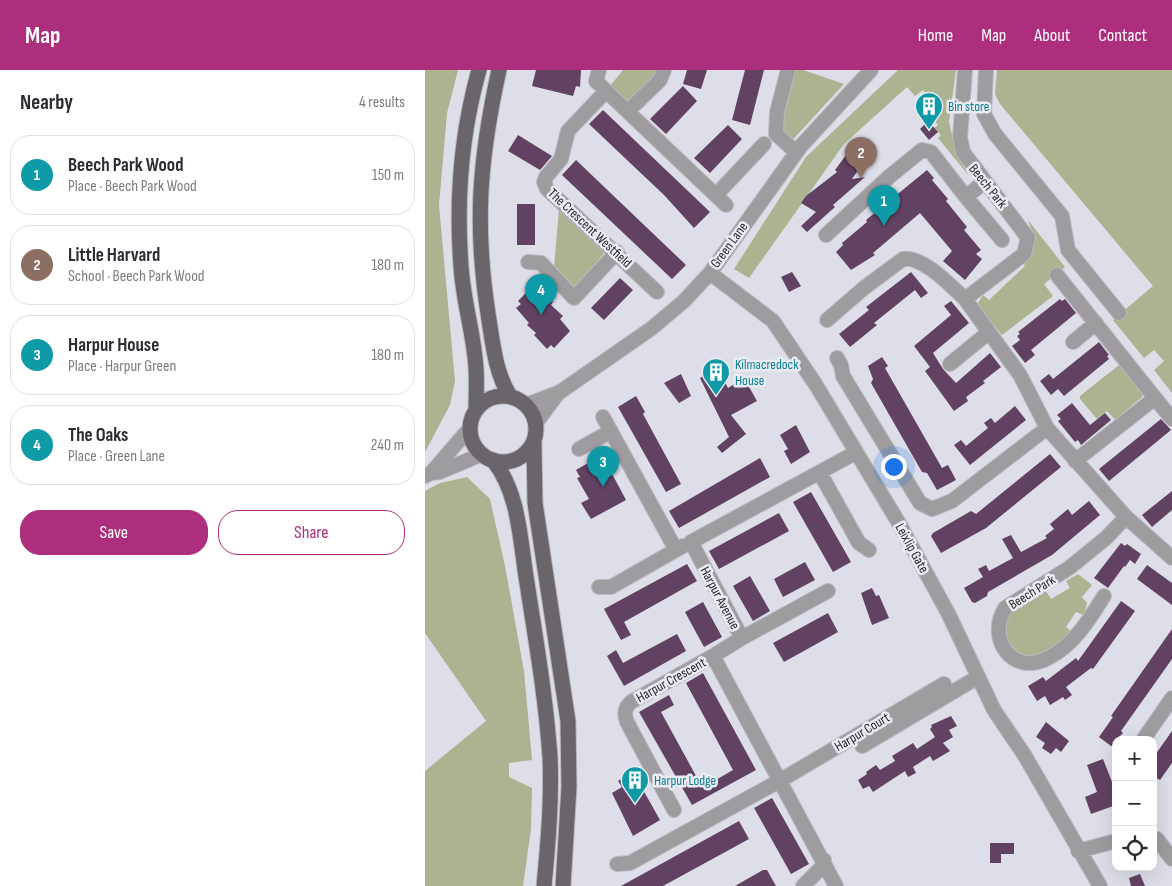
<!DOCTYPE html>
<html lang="en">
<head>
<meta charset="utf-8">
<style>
	:root { --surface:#fff; --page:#f2f2f3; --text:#2b2b33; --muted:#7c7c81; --line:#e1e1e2; --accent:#ad2e7d }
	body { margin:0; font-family:"Sofia Sans Condensed",sans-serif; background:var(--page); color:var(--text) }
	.controls { position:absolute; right:15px; bottom:15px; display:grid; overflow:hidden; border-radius:10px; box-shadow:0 5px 20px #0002 }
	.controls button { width:45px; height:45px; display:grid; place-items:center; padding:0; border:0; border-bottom:1px solid var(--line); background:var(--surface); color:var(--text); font:25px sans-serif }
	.you { position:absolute; left:468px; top:396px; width:18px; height:18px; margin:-12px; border:4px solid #fff; border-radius:50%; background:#1a73e8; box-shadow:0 0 0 8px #1a73e833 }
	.badge { display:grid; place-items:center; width:32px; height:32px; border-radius:50%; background:var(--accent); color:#fff; font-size:16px; font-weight:700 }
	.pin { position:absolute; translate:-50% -41px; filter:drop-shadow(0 1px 2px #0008) }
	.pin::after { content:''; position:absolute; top:26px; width:18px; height:15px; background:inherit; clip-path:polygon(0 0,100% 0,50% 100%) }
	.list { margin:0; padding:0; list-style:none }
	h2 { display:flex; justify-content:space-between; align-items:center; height:65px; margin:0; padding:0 20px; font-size:21px }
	h2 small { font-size:16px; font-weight:400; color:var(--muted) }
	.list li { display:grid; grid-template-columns:32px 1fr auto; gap:15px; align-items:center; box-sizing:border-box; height:80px; margin:0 10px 10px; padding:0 10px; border:1px solid var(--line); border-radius:20px }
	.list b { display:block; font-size:19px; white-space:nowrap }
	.list p { margin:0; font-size:16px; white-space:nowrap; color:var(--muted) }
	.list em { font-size:16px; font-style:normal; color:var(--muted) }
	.actions { display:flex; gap:10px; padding:15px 20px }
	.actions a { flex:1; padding:11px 0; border:1px solid var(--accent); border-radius:20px; text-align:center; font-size:18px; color:var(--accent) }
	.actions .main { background:var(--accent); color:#fff }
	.icon { flex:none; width:28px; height:28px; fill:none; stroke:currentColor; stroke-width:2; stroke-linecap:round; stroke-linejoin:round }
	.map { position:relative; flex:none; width:747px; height:816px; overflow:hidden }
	header { display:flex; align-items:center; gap:30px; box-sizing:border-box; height:70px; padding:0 25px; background:var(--accent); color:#fff }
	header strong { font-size:24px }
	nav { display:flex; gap:28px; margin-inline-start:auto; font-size:18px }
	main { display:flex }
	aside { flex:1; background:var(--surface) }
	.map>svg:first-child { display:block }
</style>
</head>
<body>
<header>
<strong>Map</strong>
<nav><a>Home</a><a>Map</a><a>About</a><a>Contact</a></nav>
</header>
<main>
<aside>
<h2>Nearby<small>4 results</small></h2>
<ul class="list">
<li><span class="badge" style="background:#0f9aa8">1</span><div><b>Beech Park Wood</b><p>Place · Beech Park Wood</p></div><em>150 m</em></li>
<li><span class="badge" style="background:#8d6e63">2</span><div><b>Little Harvard</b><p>School · Beech Park Wood</p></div><em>180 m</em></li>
<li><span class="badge" style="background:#0f9aa8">3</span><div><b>Harpur House</b><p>Place · Harpur Green</p></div><em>180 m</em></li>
<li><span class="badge" style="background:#0f9aa8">4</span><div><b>The Oaks</b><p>Place · Green Lane</p></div><em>240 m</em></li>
</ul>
<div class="actions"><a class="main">Save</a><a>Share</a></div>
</aside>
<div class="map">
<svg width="747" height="816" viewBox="0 0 747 816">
	<rect width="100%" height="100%" fill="#dddee7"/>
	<path fill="#abb390" d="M0,0H33L22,43L14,135L30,311L25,335L0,382Z
		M198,0H233L231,5L203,31L185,16Z
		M363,0H378L419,14L362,76L352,42Z
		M473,0H531L524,52L531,82L544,106L513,68L516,65L509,58L513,55L507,48L515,41L498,20L490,26L482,17L419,74L324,208L309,199L381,87Z
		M572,0H747V323L729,300L739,291L729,280L719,288L688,250L728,216L575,34L570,24Z
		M134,139L179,183L150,220L129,198Z
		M603,150L640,197L619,214L628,226L577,265L555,239L553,233L558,225L564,230L600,196L597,192L608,165Z
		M694,295L717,323V327L690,350L682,341L672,349L655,329V326Z
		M42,407L65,429L80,496L99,601L107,690L84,693V707L107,718L106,759L98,816H0V701L61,651L0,563V421L15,413Z
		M653,504L667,515L657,527L662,533L659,545L651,542L641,557L647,562L620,585L601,589C587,580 578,575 580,557C583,533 602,531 621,521L626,529L645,518L641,511Z"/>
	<path fill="#624263" d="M111,0H156L155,17L151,16L148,26L107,16Z
		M262,0H282L276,19L258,14Z
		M320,0H339L325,55L307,50Z
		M258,16L272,31L241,64L225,49Z
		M178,40L285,142L269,158L239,125L164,54Z
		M503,51L513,62L504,70L495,59Z
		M303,55L317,69L285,103L269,88Z
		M93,65L127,86L115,100L83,81Z
		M421,85L436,96L427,109L440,107L408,135L410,137L382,162L376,156L391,142L376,133L381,126L412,102L410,100Z
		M151,90L261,195L247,209L137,105Z
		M502,100L509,108L507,110L523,129L521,131L542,157L539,160L556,180L551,184L557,189L540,210L518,191L527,181L495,143L448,183L450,185L426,200L411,182L418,175L417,173L442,152L441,150Z
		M92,134H110V175H92Z
		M367,202L376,216L364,222L356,207Z
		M486,202L503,223L496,228L490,220L449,253L452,255L425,277L414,264L444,240L441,237Z
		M195,208L208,220L179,250L166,238Z
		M111,213L124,225L123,226L128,232L126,235L138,246L135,249L145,261L129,278L126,275L122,279L109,265L111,263L102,255L104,253L91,238L96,234L93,231Z
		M635,229L637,231L640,229L651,243L606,280L610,285L600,293L587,276L595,270L592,266L595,264L593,262Z
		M526,231L544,253L508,283L518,299L531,313L565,283L576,297L558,311L560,313L541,327L543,331L529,341L500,301L505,297L489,276L526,245L519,236Z
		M674,272L684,285L682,286L684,289L639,326L633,319L626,325L615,311L624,304L628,309Z
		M457,287L463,296L460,298L517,398L523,395L531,410L512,420L502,403L497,402L446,313L448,309L443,296Z
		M293,299L303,318L319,308L332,331L306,345L321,364L297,383L292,377L304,367L275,308Z
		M256,304L266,326L254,333L239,313Z
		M211,326L220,342L218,344L256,414L241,422L193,337Z
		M647,333L665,355L680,343L686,350L656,375L653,370L650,372L633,351L636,349L632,345Z
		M590,336L601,350L545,395L529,375L536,370L541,376L563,358L559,353L566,348L570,353Z
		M736,349L746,360L684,411L674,399Z
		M371,355L385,382L366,394L359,381L363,379L355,365Z
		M625,384L636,397L561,458L516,483L506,466L508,463L546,441L551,444Z
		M177,385L201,430L166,449L156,433L164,429L152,408L155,407L151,400Z
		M335,388L345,407L254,458L244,441Z
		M747,421V440L727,457L717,445Z
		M386,422L426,492L408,502L368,432Z
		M664,431L675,445L627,485L563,522L562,526L550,533L547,532L539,518L558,507L553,499L561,495L564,501L588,488L577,469L586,465L596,482L622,468L620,466L629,459L625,454L643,439L647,445Z
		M354,443L364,461L294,499L284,481Z
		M696,473L700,476L702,474L716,484L710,494L705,490L700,497L699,496L683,518L669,508Z
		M380,492L390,510L358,527L349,509Z
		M262,494L272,511L199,552L206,565L196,570L179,539Z
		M722,495L747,513V535L712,509Z
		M325,506L345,541L328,551L308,516Z
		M447,518L451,526L454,525L464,548L447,555L436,523Z
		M696,531L710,541L668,599L666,598L641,617L647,625L640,630L638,627L625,635L620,626L612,631L603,616L618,607L621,611L651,588L653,591Z
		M278,532L297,567L279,577L260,542Z
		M403,543L413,562L359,592L348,573Z
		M747,559V589L696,661L698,663L691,670L689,676H686L674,667L688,647L686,646Z
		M252,564L261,581L199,616L182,586L191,580L198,593Z
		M278,603L331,700L267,735L214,642L244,625L249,635L236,642L276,715H282L308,700L261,613Z
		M526,646L532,656L524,660L528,667L518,673L525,681L508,691L505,686L488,697L491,703L483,707L480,701L448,722L444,716L438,719L433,710L442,704L441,702L451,695L455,700L470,691L467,686L488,673L492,679L510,667L505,659L507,657L506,655Z
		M621,652L644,671L636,682L631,678L626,684L617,678L620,673L611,667Z
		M747,661V693L735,710L728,706V688Z
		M678,689L691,722V735L666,744L660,727L672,722L662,695Z
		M208,702L235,750L208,766L187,723L197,717L193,711Z
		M347,728L384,794L366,804L329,738Z
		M314,751L324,769L238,816H196Z
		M565,773H589V784H576V793H565Z
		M338,800H342L351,816H310Z
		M715,804L720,816H706L704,808Z"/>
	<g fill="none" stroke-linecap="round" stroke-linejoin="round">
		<g stroke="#b9bac1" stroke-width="16">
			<path id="minor" d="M174,0L171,11L181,21
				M363,0L352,42L351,64L371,82
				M540,0L535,67L538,82L603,168L599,184L540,229L595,305L622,358L701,447L747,488
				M561,0L559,44L570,64L637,146L643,180L694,243
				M203,41L235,10L239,0
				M559,112L541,127L577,170
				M291,125L339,74
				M401,165L465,106L497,80L506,82L541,127
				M103,192L116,193L149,228L192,182
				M285,203L348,251L391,315L475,455L524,545L569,640L600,686L675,816
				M632,205L730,328
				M232,222L122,119L119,112L121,107L136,89L143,61L181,21L301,135
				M402,250L439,218L478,189C498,186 526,216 540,229
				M648,272L671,253
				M412,288L416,295L418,306L495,433L507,439L527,431L622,358
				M525,294L564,262
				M101,335L135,322L227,258L259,231L285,203L376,76L446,0
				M178,347L251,480
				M111,353L134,322
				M154,379L186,361
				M650,391L730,328L747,349
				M6,403L15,402L57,384
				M395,403L434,473L444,480
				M0,406L6,403L45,358
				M174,517H186L258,476
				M679,526C664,550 649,575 623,588C588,607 561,569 580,538L644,498L681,468L701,447
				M317,568L403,521
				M718,670L747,628
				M437,676L553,607
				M249,740L202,652C199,644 199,638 206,632L288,586
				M728,768L732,769L747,789
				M653,781L691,771
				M192,794L205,793L356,710L519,614
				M378,816L397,797L399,790
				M411,816L288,586L317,568L266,472L430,383"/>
		</g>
		<g stroke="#b9bac1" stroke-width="17">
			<path id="major" d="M74,0C54,91 49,157 64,250C68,276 71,304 85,326
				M45 359a33 33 0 1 1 66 0a33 33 0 1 1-66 0Z
				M51,340C51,326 52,312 51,298C49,264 38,231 36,196C31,130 36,64 54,0
				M109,373L110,433L143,651L144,717L138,816
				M68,390C95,424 95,472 102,513C111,571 121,629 125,687C127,729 123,774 119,816"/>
		</g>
		<use href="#minor" stroke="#9f9c9f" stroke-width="14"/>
		<use href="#major" stroke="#6a656a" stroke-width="15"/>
	</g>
	<defs>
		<g id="building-pin" transform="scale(1.4375)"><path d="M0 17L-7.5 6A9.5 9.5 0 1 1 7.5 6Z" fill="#0f9aa8" stroke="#eaebf4"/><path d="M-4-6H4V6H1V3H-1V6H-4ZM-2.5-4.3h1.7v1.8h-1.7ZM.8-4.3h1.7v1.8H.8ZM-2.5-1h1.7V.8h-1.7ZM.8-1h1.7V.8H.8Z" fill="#fff"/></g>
	</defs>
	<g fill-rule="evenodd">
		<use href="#building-pin" x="504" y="36"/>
		<use href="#building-pin" x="291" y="302"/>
		<use href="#building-pin" x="210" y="710"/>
	</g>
	<g text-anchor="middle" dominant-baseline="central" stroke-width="5" stroke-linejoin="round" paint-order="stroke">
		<g font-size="14" fill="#0d838f" stroke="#eaebf4" text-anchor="start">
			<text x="523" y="36">Bin store</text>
			<text x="310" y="294">Kilmacredock<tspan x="310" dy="16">House</tspan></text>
			<text x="229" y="710">Harpur Lodge</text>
		</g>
		<g font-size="14" fill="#28282b" stroke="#eaebf4">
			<text transform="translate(563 116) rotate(51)">Beech Park</text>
			<text transform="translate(165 158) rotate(43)">The Crescent Westfield</text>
			<text transform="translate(304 175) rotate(-54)">Green Lane</text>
			<text transform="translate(487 478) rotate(61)">Leixlip Gate</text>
			<text transform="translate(607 522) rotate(-32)">Beech Park</text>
			<text transform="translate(295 528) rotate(62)">Harpur Avenue</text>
			<text transform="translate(246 610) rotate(-29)">Harpur Crescent</text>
			<text transform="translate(437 662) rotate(-31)">Harpur Court</text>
		</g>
	</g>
</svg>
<div class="controls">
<button>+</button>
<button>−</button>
<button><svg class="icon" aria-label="locate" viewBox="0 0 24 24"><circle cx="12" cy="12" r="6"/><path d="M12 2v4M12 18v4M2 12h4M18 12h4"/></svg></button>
</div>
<div class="you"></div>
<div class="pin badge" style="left:459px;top:156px;background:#0f9aa8">1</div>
<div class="pin badge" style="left:436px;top:108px;background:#8d6e63">2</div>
<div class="pin badge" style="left:178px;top:417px;background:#0f9aa8">3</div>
<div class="pin badge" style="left:116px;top:245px;background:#0f9aa8">4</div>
</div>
</main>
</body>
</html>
